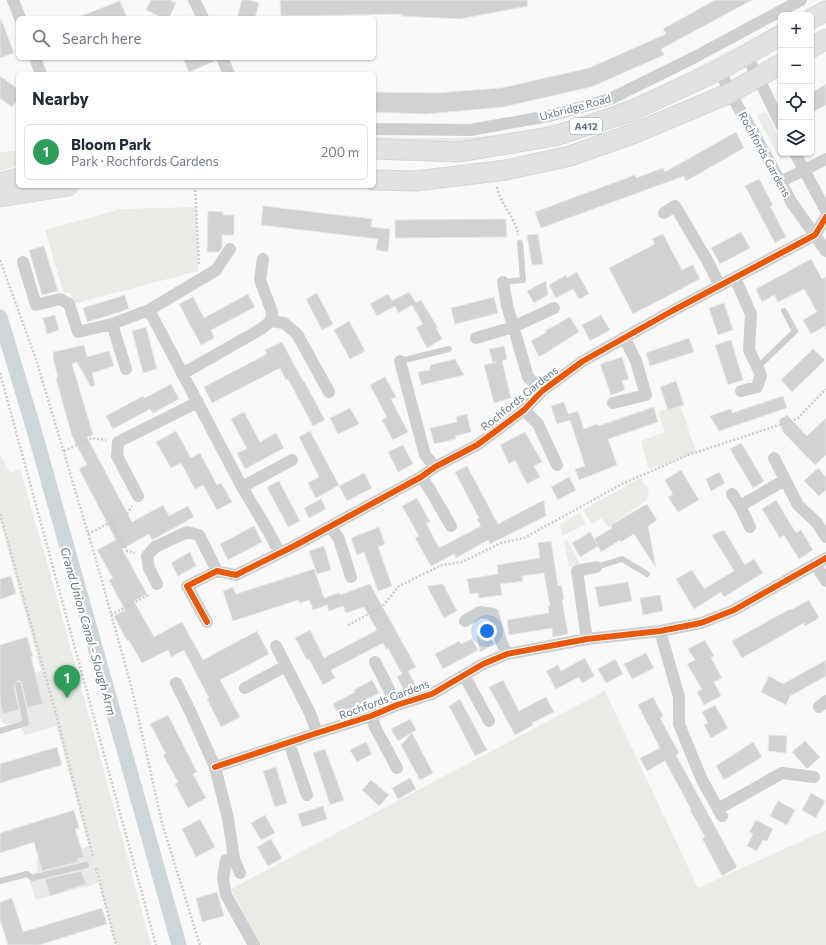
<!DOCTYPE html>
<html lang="en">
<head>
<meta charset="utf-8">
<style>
	:root { --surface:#fff; --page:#f6f6f7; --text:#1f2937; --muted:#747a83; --line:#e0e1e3; --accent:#56606c }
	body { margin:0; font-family:Commissioner,sans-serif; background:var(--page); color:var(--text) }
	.controls { position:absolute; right:12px; top:12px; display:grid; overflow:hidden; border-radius:6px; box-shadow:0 1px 3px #0004 }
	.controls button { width:36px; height:36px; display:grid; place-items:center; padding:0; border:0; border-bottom:1px solid var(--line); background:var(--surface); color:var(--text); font:20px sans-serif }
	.you { position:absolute; left:487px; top:631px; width:14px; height:14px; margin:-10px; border:3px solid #fff; border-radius:50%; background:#1a73e8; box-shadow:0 0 0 6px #1a73e833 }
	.badge { display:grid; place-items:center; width:26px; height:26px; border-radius:50%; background:var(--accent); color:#fff; font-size:13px; font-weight:700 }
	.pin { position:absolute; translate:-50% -33px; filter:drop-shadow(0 1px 2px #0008) }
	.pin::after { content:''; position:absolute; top:21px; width:14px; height:12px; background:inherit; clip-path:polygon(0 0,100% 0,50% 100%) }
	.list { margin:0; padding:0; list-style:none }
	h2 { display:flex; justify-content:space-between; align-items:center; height:52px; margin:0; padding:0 16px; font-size:17px }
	h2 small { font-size:13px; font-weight:400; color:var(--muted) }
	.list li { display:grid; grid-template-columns:26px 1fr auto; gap:12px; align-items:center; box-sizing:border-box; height:56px; margin:0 8px 8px; padding:0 8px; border:1px solid var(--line); border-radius:6px }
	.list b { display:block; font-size:15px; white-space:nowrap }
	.list p { margin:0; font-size:13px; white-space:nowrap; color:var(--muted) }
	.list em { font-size:13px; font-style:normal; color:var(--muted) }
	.icon { flex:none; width:22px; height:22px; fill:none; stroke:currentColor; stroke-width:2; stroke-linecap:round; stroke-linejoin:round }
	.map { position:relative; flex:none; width:826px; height:945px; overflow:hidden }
	.search { position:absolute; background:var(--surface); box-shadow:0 1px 3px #0004; left:16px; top:16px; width:360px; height:44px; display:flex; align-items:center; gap:10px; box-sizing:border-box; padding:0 14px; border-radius:6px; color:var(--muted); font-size:15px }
	.panel { position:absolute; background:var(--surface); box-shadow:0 1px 3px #0004; left:16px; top:72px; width:360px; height:116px; border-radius:6px }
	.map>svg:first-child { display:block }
</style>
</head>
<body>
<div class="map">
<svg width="826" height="945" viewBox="0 0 826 945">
	<rect width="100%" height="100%" fill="#f9f9f9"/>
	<path fill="#e8e9e9" d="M42,670L57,726L25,735L18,722L5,725L0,718V687L34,677V673Z
		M90,846L99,883L36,900L30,882L32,874L38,871L36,860Z"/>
	<path fill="#e8ebe6" d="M781,23V31L707,70L579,122L512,138L433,146L374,141V137C422,138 471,140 519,132C613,117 698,67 781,23Z
		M766,111C772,123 781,139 781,153H783L785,156L782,159H780L757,116Z
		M18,151V166L0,171V152Z
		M197,207L198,271L73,304L70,293L64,294L45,230L121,209Z
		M680,404L696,452L649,469L641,441L665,432L658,412Z
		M0,454L10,473L20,469L54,587L151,945H117L114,938L0,520Z
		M640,478L649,490L647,500L608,527L601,518L592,524L583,510Z
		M580,513L586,524L562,536L560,524Z
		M567,540L581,565L569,566L564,541Z
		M605,691L698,888L826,830V945H261L231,889Z"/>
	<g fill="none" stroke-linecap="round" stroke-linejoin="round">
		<path stroke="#ced6d9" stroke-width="15" d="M0,317L32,423L179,945"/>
	</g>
	<path fill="#d0d2d3" stroke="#e8e8e8" d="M151,0H169L176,3L169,18H163L146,10Z
		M242,0H249L259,3L255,18H237Z
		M280,0H527L528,6L460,19L401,16V14L281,16Z
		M715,0H752L661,49L664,55L591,87L503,107L426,114L374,112V92L436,93L501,88L589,68L666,34L663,29Z
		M120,1L127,18H78V17Z
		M1,19L14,53L0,58V20Z
		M183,58H215V61L189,72Z
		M0,76L18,89V99L12,107L0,98Z
		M826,84V105L811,113V93Z
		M736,132L744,148L686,181L684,176L541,228L535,212L635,175L636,178L663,168L665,172Z
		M759,179L773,205L770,206L786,237L775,243L745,186Z
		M263,206L372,219L371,227L390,229L388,252L376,250L378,239L261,225Z
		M208,211L223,212V215H234V235H222V248L219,252H207Z
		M506,219L507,237L395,238V220Z
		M741,232L750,248L720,264L711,248Z
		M538,234L543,264L532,265L527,235Z
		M663,234L682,270L693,265L700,279L633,314L609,268L655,244L652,239Z
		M44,246L58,291L42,295L29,250Z
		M811,259L822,279L826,277V329L825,326L811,334L803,320L817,312L804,289L778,302L774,295L762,302L756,289Z
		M577,272L589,294L579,299L573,289L556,298L549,285L566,275L567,278Z
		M546,281L548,295L534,303L527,291Z
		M409,292L416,303L421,300L438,328H436L442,339L427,348L416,328L423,324L412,305L398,313L395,306L377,316L370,304L388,294L392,301Z
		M317,293L333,324L322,330L306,299Z
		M248,294L255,307L211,330L214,338L201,345L179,304L193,297L204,318Z
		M125,295L129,309L87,322L83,308Z
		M494,297L498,313L455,324L451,308Z
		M724,303L733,330L718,335L709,308Z
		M55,315L59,330L47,334L43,318Z
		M601,315L610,330L590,341L582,325Z
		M570,317L579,332L539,357L531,341L547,332L545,331Z
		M349,321L365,351L350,359L334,330Z
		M146,327L157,369L143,373L132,331Z
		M689,338L694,352L650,366L646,353Z
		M731,340L743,380L728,385L715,345Z
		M282,342L303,381H304L325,420L313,426L288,379L286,380L280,368L212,403L204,387L267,354L265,350Z
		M84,345L87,357L109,351L114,366L92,373L95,385L91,387L77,362L72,364L93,435L87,437L132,522L163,505L169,516L188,506L194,517L152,540L149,534L122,549L147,594L134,601L154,637L182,622L203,660L257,631L269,654L220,680L240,717L221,727L207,699L209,698L184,650L171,657L168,650L142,663L129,640L127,641L114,616L125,610L109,580L113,578L97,550L116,540L79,469L87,465L72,436L56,378L58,377L53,358L54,357L53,352Z
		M504,346L507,359L502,361L511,398L494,403L484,365L496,362L493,363L489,349Z
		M813,349L825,360L792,392L781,380Z
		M622,357L629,379L622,381L625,390L611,395L600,364Z
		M455,359L464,375L421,385L418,372L430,370V365Z
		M385,377L396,397L391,399L408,432L393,440L382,420L387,417L370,385Z
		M676,381L684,405L668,410L660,387Z
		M171,384L179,399L153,413L150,409L113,429L106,416L143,396L145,398Z
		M783,396L787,408L719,431L710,416L731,409L732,413Z
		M564,402L568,414L578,411L584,429L597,424L598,426L654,407L658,422L608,439L617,465L579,480L575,469L585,466L570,420L557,424L551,406Z
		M350,408L359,424L338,434L330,418Z
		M244,412L260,442L276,433L284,448L245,469L237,453L247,449L231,419Z
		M467,414L471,432L455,436L456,439L434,444L430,428L457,422L456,417Z
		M787,415L807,436L826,418V455L815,465L783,432L779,420Z
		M176,431L191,458L200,453L217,485L221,483L232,502L217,510L203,485L195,489L181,463L171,468L156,442Z
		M310,431L339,485L316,498L308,483L319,477L299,437Z
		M525,432L542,462L534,466L540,477L527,484L515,460L509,464L500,445Z
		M741,443L764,481L753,488L730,449Z
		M403,445L413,464L398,472L388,452Z
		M467,466L498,524L544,500L546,516L490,544L488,540L456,558L454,554L431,566L415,538L419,536L402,506L417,498L430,522L426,523L439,548L481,526L477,519L479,518L455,472Z
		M818,468L826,477V490L819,496L804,481Z
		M681,470L699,500L678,512L668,497L673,494L665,480Z
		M719,472L725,483L711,491L706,479Z
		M364,473L372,488L347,501L339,486Z
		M569,477L576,490L558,500L551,487Z
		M279,481L300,521L288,527L267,487Z
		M321,499L326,509L309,518L304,508Z
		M776,500L796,533L801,530L813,550L799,559L784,535L780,538L762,509Z
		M647,504L657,520L648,526L656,568L634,534L621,542L620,540L601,552L598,546L580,557L572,543L590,532L597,544L594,539L612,528L611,525Z
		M254,526L262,542L228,560L220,544Z
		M379,527L385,544L378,547L392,586L378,591L364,552L357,555L351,538Z
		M724,530L745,565L754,559L763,573L724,597L721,592L694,609L676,579L692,570L704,589L734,571L712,535Z
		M551,541L558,586L561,585L564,599L562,600L568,634L553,637L552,628L509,635L507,620L549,613L548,606H550L544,573L522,576L523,581L500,584L502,595L479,598L478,593L470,594L467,579L498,574L497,565L540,558L538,543Z
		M324,546L331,570L317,574L309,551Z
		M190,552L196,566L178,576L171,563Z
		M314,569L324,598L339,593L340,595L370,584L416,667L408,671L415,684L404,690L397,677L402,674L388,648L386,649L383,643L331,670L335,678L323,685L309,659L307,660L295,638L310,630L324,658L377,630L364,607L346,613L343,606L329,611L327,605L313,610L309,600L300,603L298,600L233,621L223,591L233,587L236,594Z
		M11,576L16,594L0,599V579Z
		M628,582L632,601L599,607L595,587Z
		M443,584L457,611L444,618L427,586Z
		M660,595L663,611L643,615L640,598Z
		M809,600L819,618L805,626L804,623L742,658L732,641L790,609L791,610Z
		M487,631L494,644L480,652L477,636Z
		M27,637L33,656L31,657L43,704L27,708L22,684L20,681H17L14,686L19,710L3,714L0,702V645Z
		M472,639L478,650L443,669L435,654L459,641L461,644Z
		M705,640L714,656L711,658L722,678L714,682L721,696L704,705L697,692L702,689L687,664L695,660L688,649Z
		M646,653L654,668L632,679L624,664Z
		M585,658L594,676L582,683L579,677L556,689L546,671L558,665L561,671Z
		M615,659L623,674L606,683L598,669Z
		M826,660V676L790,696L786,705L761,692L769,676L783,684Z
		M372,680L379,693L361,702L362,704L339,716L333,704L355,692L354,690Z
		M503,680L519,711L546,697L554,712L532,723L533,725L515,735L489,687Z
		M653,697L663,716L660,718L679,753L676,755L737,867L722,876L702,838L705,837L690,810L691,809L665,761L647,771L640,758L660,748L638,705Z
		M460,699L487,750L475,756L449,706Z
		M715,705L728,728L711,738L704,725L708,723L702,712Z
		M168,715L197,772L193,774L206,798L188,808L175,784L178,782L163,755L166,754L150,724Z
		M410,719L416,730L398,741L391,729Z
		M412,733L433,773L420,780L401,745Z
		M769,735L787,736L786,753L768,751Z
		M805,741L820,757L807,769L792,752Z
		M366,742L372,754L357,762L350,750Z
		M753,742L762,757L724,780L716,766Z
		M57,747L62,765L0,783V764Z
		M325,749L344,800L330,805L313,753Z
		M276,767L287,803L275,807L263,771Z
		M410,778L416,789L398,799L392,788Z
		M371,780L389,795L379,806L362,790Z
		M811,793L825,801L816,818L802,810Z
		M778,801L795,810L787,825L770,816Z
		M323,806L327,819L302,827L298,814Z
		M74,810L79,828L75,829L84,857L77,859L78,862L42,871L34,842L0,853V833Z
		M265,815L275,833L261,840L251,823Z
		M200,819L215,847L196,857L182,829Z
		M756,820L773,829L767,841L763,840L757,851L747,846L753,834L749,832Z
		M271,839L282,858L268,866L257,847Z
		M81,871L86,884L50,896L45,879Z
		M217,892L224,916L202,922L196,898Z
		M12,898L23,932L102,908L107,924L39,945H8L0,920V902Z"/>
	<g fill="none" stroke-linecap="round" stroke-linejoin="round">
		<g stroke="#d5d6d7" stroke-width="21">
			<path id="primary" d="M811,19L826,11
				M811,48L826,39
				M374,149L459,152L555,136L629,112L720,70L781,35
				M374,180L416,181L506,170L570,156L635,133L730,93L781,64
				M0,183L18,178
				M0,197L68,186"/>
		</g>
		<path stroke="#cbcccd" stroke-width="2.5" stroke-dasharray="2 2" stroke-linecap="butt" d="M195,186L199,265
			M497,187C500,205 515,215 518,235
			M0,260L36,359L96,560L132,689L162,823L200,945
			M0,373L156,945
			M64,451L92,438L106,440
			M0,514L55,710L93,857
			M111,522L127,551L135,553
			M88,534L127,514L132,506
			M111,615L150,594
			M348,625L382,607L399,586L442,565L462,562L501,543L524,538L624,483L688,455L797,419L826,389
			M96,868L116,945"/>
		<path stroke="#cecfd0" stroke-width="6" d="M503,282L523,280L520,243
			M400,361L449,349
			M758,367L795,331L784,311
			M596,567L622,559L647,574
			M0,731L26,723L18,685
			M0,881L27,874L32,878L86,865"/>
		<path stroke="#cecfd0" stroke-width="12" d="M13,0L20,18
			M194,0L203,18
			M746,55L758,77L781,125
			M35,58L41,74
			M222,58L229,74
			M720,70L730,93L753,132L792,203L826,251
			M374,129L470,130L549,116L610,99L695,57L801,0
			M795,153L826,211
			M780,182L826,159
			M664,213L675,206L708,262L720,286
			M230,249L216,270L149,310L242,487L267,529L280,553
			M23,262L36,305L60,299L69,304L78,332L112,324L149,310
			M735,278L751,314L749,350L761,375L757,387L741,391
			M503,282L507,305L528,377L542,391
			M271,321L284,323L297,334L329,392
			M112,324L126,369
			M476,338L513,327L554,308
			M400,361L425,455L435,467
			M182,374L261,329L271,321L272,312L260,280L263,259
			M613,403L646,395L636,361L624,337
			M524,410L538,424L557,465
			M774,458L798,505L817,523L826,537
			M421,477L429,488L451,526
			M242,487L292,460
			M732,494L740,506L750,527
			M138,496L117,456L118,442L198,402
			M740,506L785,480
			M331,527L339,539L351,577
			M816,565L826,581
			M157,584L149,568L147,556L155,547L187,532L199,535L217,571
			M465,621L480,612L493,614L501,641L507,654
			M207,622L187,586L217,571L236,575L296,545L421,477L435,467L477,445L524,410L542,391L583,361L672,311L815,235L826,217
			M660,631L679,697V724L702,780L722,816
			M587,639L577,571L596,567
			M276,646L310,713L317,733
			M375,662L397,705
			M464,675L489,721
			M176,683L191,713L215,767L228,818L234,859L240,873
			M245,688L286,666
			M819,707L826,701
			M371,716L376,729L397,768
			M289,743L307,795
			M215,767L317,733L371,716L397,705L432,694L483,664L507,654L587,639L660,631L701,623L734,610L826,558
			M718,809L782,773L814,777
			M226,860L223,878L226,895L254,945"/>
		<use href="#primary" stroke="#e1e2e2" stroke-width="19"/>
		<g stroke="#fff" stroke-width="8">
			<path id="cycleway" d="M207,622L187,586L217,571L236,575L296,545L421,477L435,467L477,445L524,410L542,391L583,361L672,311L815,235L826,217
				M215,767L317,733L371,716L397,705L432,694L483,664L507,654L587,639L660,631L701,623L734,610L826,558"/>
		</g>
		<use href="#cycleway" stroke="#e8590c" stroke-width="6"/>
	</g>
	<g text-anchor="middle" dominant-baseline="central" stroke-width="4" stroke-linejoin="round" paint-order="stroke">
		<rect fill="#fff" stroke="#939fa8" stroke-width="1" x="570" y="118" width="32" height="16" rx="3"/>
		<g font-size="10" font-weight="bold" fill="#657683">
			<text x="586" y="126">A412</text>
		</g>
		<g font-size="11" fill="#657683" stroke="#fff">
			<text transform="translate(575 107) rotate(-15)">Uxbridge Road</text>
			<text transform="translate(765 154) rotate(61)">Rochfords Gardens</text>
			<text transform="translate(519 398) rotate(-39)">Rochfords Gardens</text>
			<text transform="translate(384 699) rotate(-20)">Rochfords Gardens</text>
		</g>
		<g font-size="12" font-style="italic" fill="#60757c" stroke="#fff">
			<text transform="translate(89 631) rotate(74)">Grand Union Canal - Slough Arm</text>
		</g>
	</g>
</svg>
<div class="controls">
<button>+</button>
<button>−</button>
<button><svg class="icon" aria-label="locate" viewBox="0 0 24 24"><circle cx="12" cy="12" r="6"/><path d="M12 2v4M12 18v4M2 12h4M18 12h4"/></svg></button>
<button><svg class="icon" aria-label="layers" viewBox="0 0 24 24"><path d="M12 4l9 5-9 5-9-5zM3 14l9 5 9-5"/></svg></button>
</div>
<div class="you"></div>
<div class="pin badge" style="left:67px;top:698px;background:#2e9e5b">1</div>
<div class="search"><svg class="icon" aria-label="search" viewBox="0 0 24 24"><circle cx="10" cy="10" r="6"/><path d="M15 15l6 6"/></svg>Search here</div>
<section class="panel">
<h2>Nearby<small></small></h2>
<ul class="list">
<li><span class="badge" style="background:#2e9e5b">1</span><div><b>Bloom Park</b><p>Park · Rochfords Gardens</p></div><em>200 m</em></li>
</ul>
</section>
</div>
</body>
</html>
